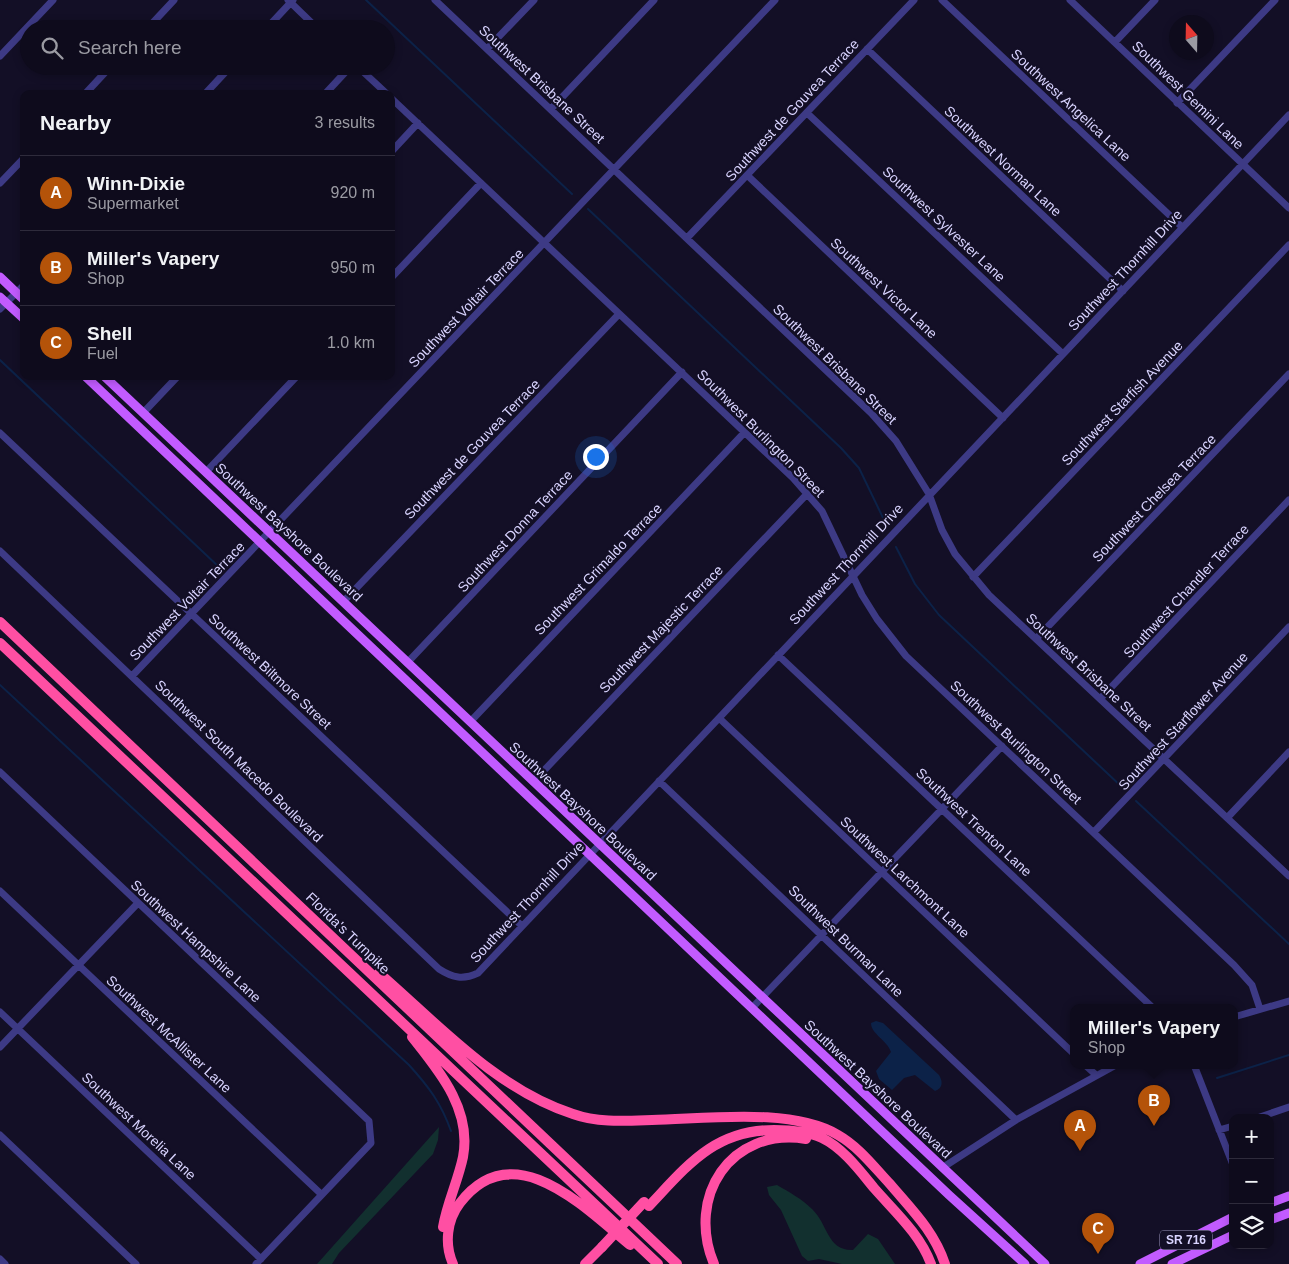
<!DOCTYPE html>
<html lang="en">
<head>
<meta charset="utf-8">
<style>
	:root { --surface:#0e0b1c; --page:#1c1929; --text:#f1f3f6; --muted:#9b9ba3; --line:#2e2b3b; --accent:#b45309 }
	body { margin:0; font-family:Helvetica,sans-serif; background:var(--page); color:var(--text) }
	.controls { position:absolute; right:15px; bottom:15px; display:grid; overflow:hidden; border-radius:10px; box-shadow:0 2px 8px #0003 }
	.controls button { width:45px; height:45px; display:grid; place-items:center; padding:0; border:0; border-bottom:1px solid var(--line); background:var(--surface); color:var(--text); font:25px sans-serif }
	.compass { position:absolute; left:1169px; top:15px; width:45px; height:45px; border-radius:50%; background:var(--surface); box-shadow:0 2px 8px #0003; rotate:340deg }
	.you { position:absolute; left:595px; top:456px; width:18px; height:18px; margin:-12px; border:4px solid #fff; border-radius:50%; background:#1a73e8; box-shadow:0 0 0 8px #1a73e833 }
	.badge { display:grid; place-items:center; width:32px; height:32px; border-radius:50%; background:var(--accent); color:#fff; font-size:16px; font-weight:700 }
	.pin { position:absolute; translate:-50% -41px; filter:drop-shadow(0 1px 2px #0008) }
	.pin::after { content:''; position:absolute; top:26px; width:18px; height:15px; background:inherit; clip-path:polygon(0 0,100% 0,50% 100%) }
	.popup { position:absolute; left:1070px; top:1004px; width:168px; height:65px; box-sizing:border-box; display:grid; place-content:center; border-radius:10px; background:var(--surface); filter:drop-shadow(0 1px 4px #0005); font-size:16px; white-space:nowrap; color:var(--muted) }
	.popup b { font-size:19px; color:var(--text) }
	.popup::after { content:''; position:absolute; left:50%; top:100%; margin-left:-10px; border:10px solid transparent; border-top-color:var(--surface) }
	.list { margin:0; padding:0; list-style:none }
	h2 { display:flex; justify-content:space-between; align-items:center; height:65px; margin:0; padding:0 20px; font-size:21px }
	h2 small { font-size:16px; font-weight:400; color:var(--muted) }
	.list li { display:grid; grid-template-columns:32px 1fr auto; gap:15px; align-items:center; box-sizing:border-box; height:75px; padding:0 20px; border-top:1px solid var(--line) }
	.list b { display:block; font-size:19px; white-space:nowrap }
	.list p { margin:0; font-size:16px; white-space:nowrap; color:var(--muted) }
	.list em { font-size:16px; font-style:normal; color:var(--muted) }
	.icon { flex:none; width:28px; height:28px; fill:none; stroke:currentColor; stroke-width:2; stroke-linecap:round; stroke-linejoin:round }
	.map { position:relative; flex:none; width:1289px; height:1264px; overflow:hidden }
	.search { position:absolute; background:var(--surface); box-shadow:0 2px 8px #0003; left:20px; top:20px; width:375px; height:55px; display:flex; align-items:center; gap:12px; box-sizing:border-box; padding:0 18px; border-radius:28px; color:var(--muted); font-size:19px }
	.panel { position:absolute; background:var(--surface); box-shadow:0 2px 8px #0003; left:20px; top:90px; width:375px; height:290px; border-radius:10px }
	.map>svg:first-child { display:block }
</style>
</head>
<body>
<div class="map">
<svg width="1289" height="1264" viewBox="0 0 1289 1264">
	<rect width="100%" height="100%" fill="#130f26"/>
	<path fill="#12302f" d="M439,1127L438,1140L433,1154L339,1253L332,1264H317Z
		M777,1185C789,1192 802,1199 812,1209C828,1224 827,1251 853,1250L868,1234L878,1239L895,1264H842L819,1259L808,1261L802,1256L781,1210L769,1195L767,1187Z"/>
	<path fill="#0c2248" d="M876,1021L883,1023L939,1075C943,1082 943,1088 935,1091L915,1075L904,1078L892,1090L879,1079L876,1071L891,1052C887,1040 871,1034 871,1023Z"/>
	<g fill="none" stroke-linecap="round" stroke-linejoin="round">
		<path stroke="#0c2248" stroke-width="2" d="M366,0L572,194
			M588,209L841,448L859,468L886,524
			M0,360L220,568
			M896,547L915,584L939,615L1123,788
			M0,685L409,1065C429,1087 441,1103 451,1131
			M1136,801L1289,944
			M1217,1078L1289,1055"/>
		<path stroke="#3d3a85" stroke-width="7" d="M288,0L318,29
			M435,0L871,413L896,441L929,494L942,530L955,554L989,595L1289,876
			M942,0L1182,227
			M1070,0L1289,208
			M147,29L174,0
			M266,29L293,0
			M1115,42L1155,0
			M487,49L534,0
			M867,49L1123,291
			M0,56L53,0
			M357,66L387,94
			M85,94L111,66
			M205,94L231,66
			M325,94L351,66
			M391,98L793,478L822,511L862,595L877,619L906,656L1234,965L1252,985L1260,1009
			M1177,103L1275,0
			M551,109L654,0
			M807,113L1063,354
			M391,152L418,123
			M748,176L1003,418
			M0,183L24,158
			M687,238L914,0
			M391,278L481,183
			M0,309L24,285
			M143,413L178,376
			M0,433L522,926
			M206,472L297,376
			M0,551L439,969C453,978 463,980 478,973C748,687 1018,401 1289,115
			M973,577L1289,245
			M343,602L619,314
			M1036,639L1289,374
			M778,655L1152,1007
			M407,663L682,372
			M132,676L775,0
			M1100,699L1289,500
			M719,718L1074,1054
			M470,722L744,433
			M0,772L369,1121L371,1143L256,1264
			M659,781L1016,1120
			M533,782L807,494
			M1227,818L1289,752
			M1094,832L1289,627
			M0,891L321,1194
			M752,1008L1002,746
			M0,1012L261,1259
			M1234,1017L1289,1001
			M0,1047L138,903
			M1085,1065L1095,1074
			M1194,1065L1233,1165
			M1257,1118L1289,1107
			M1219,1130L1233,1126
			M0,1135L136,1264
			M942,1168L1016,1120L1116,1065
			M0,1259L5,1264"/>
		<path stroke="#c25bff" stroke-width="9" d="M0,277L24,300
			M0,297L24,319
			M85,376L949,1195L1025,1264
			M104,376L1045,1264
			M1270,1203L1289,1196
			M1270,1220L1289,1213
			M1140,1264L1233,1217
			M1172,1264L1233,1235"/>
		<path stroke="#ff4fa3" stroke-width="10" d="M0,622L677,1264
			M0,643L658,1264
			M379,973C439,1025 496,1089 573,1114C598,1123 625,1121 652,1120C705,1119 791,1107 838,1135C859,1147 874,1167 890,1184C912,1210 934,1231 945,1264
			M412,1037C439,1071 472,1109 463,1157C458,1181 447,1203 443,1227
			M649,1206C687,1166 714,1130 774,1130C790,1130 807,1131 822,1138C843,1148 860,1171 874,1188C895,1212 920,1234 931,1264
			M453,1264C444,1244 447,1220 460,1203C513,1133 585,1208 630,1245
			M585,1264L602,1247
			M714,1264C686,1197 730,1127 806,1139"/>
		<path stroke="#ff4fa3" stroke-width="10" d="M602,1247L644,1202"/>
	</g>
	<g text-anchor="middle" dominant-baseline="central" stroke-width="4.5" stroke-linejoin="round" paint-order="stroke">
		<rect fill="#130f26" stroke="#9e99be" stroke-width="1" x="1160" y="1230.5" width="52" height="19" rx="4"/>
		<g font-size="12" font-weight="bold" fill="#d9d4ff">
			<text x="1186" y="1240">SR 716</text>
		</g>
		<g font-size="14" fill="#d9d4ff" stroke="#130f26">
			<text transform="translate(542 84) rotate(43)">Southwest Brisbane Street</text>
			<text transform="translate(1188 95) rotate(44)">Southwest Gemini Lane</text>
			<text transform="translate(1071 105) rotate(43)">Southwest Angelica Lane</text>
			<text transform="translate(792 110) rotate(-47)">Southwest de Gouvea Terrace</text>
			<text transform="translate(1003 161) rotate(43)">Southwest Norman Lane</text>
			<text transform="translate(944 224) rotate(43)">Southwest Sylvester Lane</text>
			<text transform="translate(1125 270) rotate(-47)">Southwest Thornhill Drive</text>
			<text transform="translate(884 288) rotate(43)">Southwest Victor Lane</text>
			<text transform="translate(466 308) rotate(-46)">Southwest Voltair Terrace</text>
			<text transform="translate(835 364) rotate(44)">Southwest Brisbane Street</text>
			<text transform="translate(1122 403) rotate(-46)">Southwest Starfish Avenue</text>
			<text transform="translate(761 433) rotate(45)">Southwest Burlington Street</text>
			<text transform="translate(472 449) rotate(-46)">Southwest de Gouvea Terrace</text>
			<text transform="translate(1154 498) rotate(-46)">Southwest Chelsea Terrace</text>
			<text transform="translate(515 531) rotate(-47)">Southwest Donna Terrace</text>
			<text transform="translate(289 532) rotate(43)">Southwest Bayshore Boulevard</text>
			<text transform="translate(846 564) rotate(-47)">Southwest Thornhill Drive</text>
			<text transform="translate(598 569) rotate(-46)">Southwest Grimaldo Terrace</text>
			<text transform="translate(1186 591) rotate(-47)">Southwest Chandler Terrace</text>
			<text transform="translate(187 601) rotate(-46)">Southwest Voltair Terrace</text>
			<text transform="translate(661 629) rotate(-46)">Southwest Majestic Terrace</text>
			<text transform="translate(270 671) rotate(43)">Southwest Biltmore Street</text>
			<text transform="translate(1089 672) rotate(43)">Southwest Brisbane Street</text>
			<text transform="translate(1183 721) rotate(-47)">Southwest Starflower Avenue</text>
			<text transform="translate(1016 742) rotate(43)">Southwest Burlington Street</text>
			<text transform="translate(239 761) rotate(44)">Southwest South Macedo Boulevard</text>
			<text transform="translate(583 811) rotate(43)">Southwest Bayshore Boulevard</text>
			<text transform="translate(974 822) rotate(43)">Southwest Trenton Lane</text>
			<text transform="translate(905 877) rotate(43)">Southwest Larchmont Lane</text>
			<text transform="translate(527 902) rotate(-47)">Southwest Thornhill Drive</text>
			<text transform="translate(348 933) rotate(44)">Florida's Turnpike</text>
			<text transform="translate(196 941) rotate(43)">Southwest Hampshire Lane</text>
			<text transform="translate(846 941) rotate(44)">Southwest Burman Lane</text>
			<text transform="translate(169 1034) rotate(43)">Southwest McAllister Lane</text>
			<text transform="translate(878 1089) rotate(43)">Southwest Bayshore Boulevard</text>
			<text transform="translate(139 1126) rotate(43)">Southwest Morelia Lane</text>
		</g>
	</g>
</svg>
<div class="controls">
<button>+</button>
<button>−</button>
<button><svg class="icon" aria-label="layers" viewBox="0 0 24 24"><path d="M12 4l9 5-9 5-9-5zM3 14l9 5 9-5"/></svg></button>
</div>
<svg class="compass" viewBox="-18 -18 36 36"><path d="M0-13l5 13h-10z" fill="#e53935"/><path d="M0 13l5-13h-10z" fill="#9b9ba3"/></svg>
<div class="you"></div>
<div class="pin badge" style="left:1080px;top:1151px">A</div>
<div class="pin badge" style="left:1154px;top:1126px">B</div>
<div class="popup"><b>Miller's Vapery</b>Shop</div>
<div class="pin badge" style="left:1098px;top:1254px">C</div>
<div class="search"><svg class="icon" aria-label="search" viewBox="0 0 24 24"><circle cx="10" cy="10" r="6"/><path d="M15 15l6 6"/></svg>Search here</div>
<section class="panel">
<h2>Nearby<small>3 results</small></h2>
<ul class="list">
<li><span class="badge">A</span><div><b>Winn-Dixie</b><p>Supermarket</p></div><em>920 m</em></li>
<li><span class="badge">B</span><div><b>Miller's Vapery</b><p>Shop</p></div><em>950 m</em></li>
<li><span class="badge">C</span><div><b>Shell</b><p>Fuel</p></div><em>1.0 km</em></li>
</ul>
</section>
</div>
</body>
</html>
